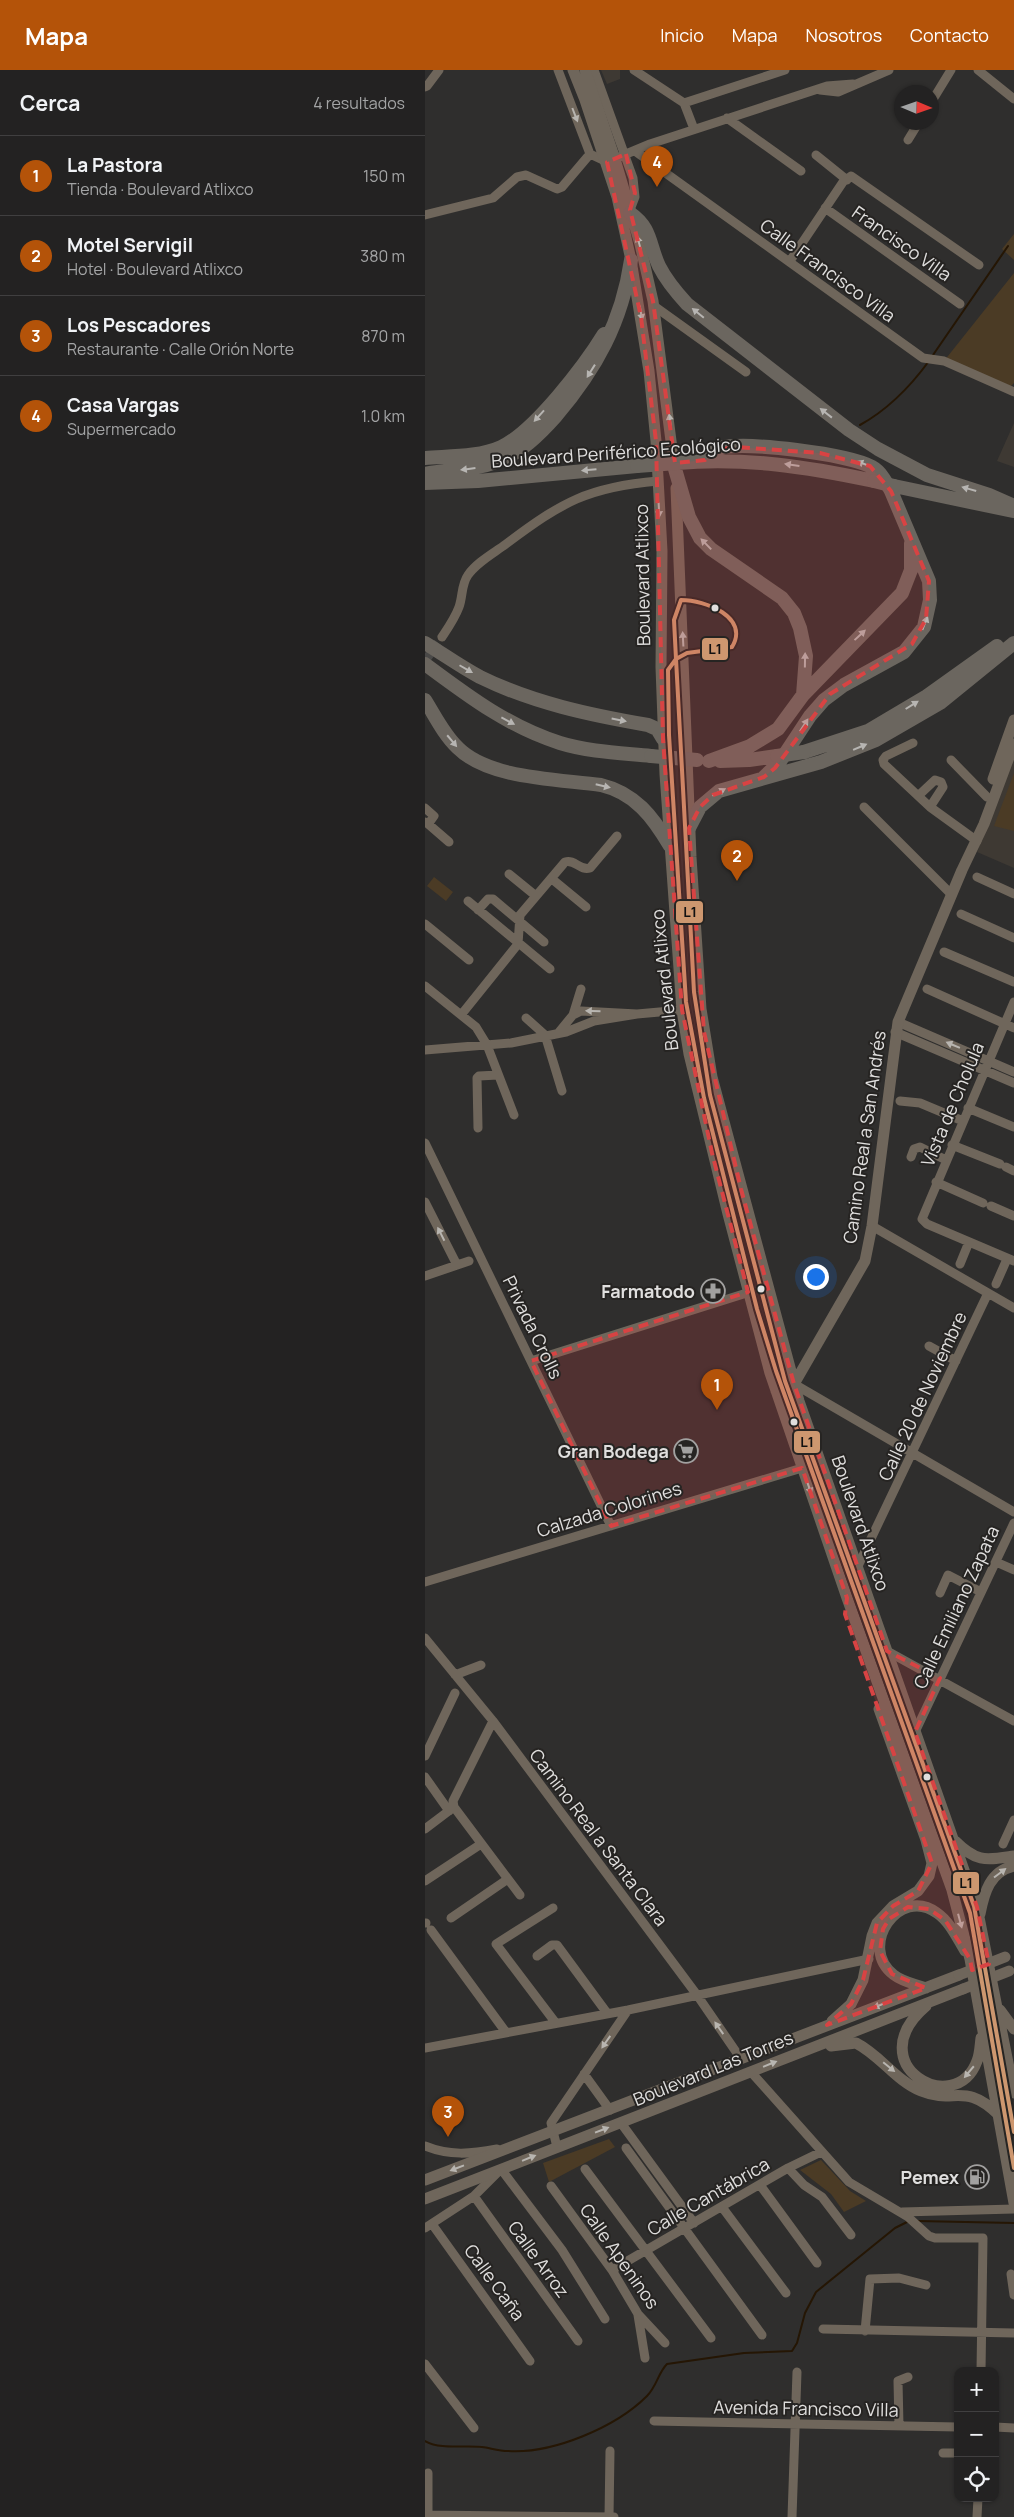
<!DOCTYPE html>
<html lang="es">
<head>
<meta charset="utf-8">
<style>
	:root { --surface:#232222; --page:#2b2a2a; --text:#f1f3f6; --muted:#a3a4a5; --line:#403f40; --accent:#b45309 }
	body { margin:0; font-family:Manrope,sans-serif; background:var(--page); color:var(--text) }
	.controls { position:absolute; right:15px; bottom:15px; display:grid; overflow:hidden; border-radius:10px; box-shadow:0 1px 4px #0004 }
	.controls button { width:45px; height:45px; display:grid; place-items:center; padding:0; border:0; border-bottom:1px solid var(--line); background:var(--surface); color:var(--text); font:25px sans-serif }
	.compass { position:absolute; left:469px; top:15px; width:45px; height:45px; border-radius:50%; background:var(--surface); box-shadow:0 1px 4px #0004; rotate:92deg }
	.you { position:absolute; left:390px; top:1206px; width:18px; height:18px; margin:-12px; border:4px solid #fff; border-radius:50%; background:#1a73e8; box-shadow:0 0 0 8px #1a73e833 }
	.badge { display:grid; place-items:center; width:32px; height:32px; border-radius:50%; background:var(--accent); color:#fff; font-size:16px; font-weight:700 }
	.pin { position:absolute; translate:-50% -41px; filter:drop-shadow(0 1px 2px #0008) }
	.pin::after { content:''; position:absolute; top:26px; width:18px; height:15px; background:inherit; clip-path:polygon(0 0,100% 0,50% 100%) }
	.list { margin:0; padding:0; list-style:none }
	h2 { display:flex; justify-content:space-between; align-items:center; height:65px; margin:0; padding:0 20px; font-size:21px }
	h2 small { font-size:16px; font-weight:400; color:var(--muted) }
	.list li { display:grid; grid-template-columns:32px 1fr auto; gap:15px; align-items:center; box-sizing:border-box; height:80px; padding:0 20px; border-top:1px solid var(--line) }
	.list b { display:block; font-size:19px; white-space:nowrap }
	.list p { margin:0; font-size:16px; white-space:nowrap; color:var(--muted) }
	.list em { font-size:16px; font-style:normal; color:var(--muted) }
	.icon { flex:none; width:28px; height:28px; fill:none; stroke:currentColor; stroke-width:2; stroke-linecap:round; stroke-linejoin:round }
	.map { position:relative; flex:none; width:589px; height:2447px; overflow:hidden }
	header { display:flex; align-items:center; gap:30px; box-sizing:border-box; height:70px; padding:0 25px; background:var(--accent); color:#fff }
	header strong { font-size:24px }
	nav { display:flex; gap:28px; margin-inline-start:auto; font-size:18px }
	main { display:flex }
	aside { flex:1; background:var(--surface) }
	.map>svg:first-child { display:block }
</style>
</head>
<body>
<header>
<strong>Mapa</strong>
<nav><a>Inicio</a><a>Mapa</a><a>Nosotros</a><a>Contacto</a></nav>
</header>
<main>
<aside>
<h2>Cerca<small>4 resultados</small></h2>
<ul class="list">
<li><span class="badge">1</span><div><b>La Pastora</b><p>Tienda · Boulevard Atlixco</p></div><em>150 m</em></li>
<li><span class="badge">2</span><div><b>Motel Servigil</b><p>Hotel · Boulevard Atlixco</p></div><em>380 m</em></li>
<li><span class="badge">3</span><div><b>Los Pescadores</b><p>Restaurante · Calle Orión Norte</p></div><em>870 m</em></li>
<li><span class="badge">4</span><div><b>Casa Vargas</b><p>Supermercado</p></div><em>1.0 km</em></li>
</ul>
</aside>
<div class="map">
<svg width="589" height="2447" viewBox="0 0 589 2447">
	<rect width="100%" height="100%" fill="#2f2e2d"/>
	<path fill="#3e3933" d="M176,0H195V9L182,14Z
		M589,353V397L572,391Z
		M589,681V798L552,782Z"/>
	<path fill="#4b3b25" d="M589,164V190L577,179Z
		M589,203V313L583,319L519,291Z
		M589,703V761L569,756Z
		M9,807L28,822L21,831L2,816Z
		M184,2069L190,2077L124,2112L118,2093Z
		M396,2090L425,2121L441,2131L419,2142L406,2124L375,2100Z"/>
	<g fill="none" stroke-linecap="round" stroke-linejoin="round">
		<path stroke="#251604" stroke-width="2" d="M508,285L583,176
			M435,355C464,339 485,317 504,291
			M492,2151L589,2153
			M0,2371C16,2380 38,2375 57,2377C65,2378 74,2381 83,2381C128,2384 191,2357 222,2326C232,2316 233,2303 242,2294L319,2283L367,2281L372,2273L380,2243L391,2222L470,2158L484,2151"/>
		<path stroke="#4a4948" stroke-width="9" stroke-dasharray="9 4.5" stroke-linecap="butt" d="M0,591L17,567"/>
		<path stroke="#6f665b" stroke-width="9" d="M133,0L165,84L182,92L225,74L402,16L428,14
			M169,0L208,108L210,127L205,140
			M209,0L259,33L269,59
			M553,0L589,29
			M0,17L2,16L14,0
			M395,20L413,22L464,0
			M507,31L526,0
			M259,33L360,0
			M302,48L376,101
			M483,70L494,52
			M210,81L498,288L519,291L589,322
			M391,85L422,110
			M400,138L535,234
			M0,145L68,128L92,107L101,105L132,119L137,117L165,84
			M365,191L418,112L426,106L554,195
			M229,236L321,302
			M17,567C23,558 30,548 34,537C38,526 36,515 43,505C52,492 69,483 81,474C137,432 163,417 233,411
			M488,673L461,686L458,690L459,694L505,737L552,771
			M526,690L562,727
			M493,726L510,710L516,712L518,717L505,737
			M439,737L526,824
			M0,738L9,746L4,753L0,752
			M2,753L24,772
			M84,804L111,826
			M552,807L589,824
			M127,809L161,837
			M43,831L125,899
			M53,840L63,829H68L119,872
			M536,844L589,868
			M0,854L44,890
			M519,882L589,912
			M0,916L51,957L62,975L89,1045
			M502,919L589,958
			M589,932L497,1149L502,1154L589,1191
			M36,945L93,874L95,845L140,792C150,789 155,801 165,798L192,766
			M148,945L156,919
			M101,948L120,965L137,1021
			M473,952L589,1002
			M134,962L148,945L156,941L212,944L257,940
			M470,962L589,1013
			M0,980L86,973L141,962L169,951L212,944
			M475,1031L495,1033L538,1051
			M543,1038L589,1057
			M53,1058L52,1008L54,1006L73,1005
			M0,1073L186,1456
			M527,1075L575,1094
			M486,1087L489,1079L495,1077L521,1090
			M581,1097L589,1101
			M511,1112L558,1133
			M0,1132L32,1195
			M566,1136L589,1146
			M447,1156L589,1238
			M535,1194L544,1172
			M0,1206L44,1191
			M571,1214L582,1189
			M504,1276L531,1291
			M106,1291L328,1221
			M369,1314L589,1442
			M571,1492L589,1500
			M433,1496L563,1223
			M0,1512L377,1398
			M515,1523L523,1505L556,1522
			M0,1568L68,1651L272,1925L316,1989
			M462,1581L589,1651
			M30,1605L56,1595
			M490,1662L589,1453
			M0,1686L30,1623
			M0,1707L24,1741
			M29,1737L95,1825
			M29,1737L28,1731L68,1651
			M0,1759L29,1737
			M578,1774L589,1750
			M0,1811L56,1774
			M128,1838L71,1874L130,1952
			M26,1848L83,1809
			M0,1853H1
			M6,1860L80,1961
			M112,1886L127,1875H132L182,1943
			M0,1978L203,1940L444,1889
			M326,2002L424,2112L483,2147L504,2166L510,2168H558L556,2301
			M159,2004L185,2040
			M196,2053L269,2153
			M0,2076C24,2086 46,2084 72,2079
			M132,2077L126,2053L203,1940
			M201,2078L337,2265
			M363,2098L379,2115L397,2127L426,2165
			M160,2099L286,2268
			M335,2115L392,2193
			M126,2116L187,2200L213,2244L240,2273
			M49,2126L153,2271
			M297,2137L361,2223
			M477,2142L589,2139
			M7,2154L105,2291
			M0,2158L49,2126L76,2099L137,2180L180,2249
			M187,2200L363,2098L396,2082
			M586,2204L589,2225
			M213,2245L220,2288
			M398,2259L589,2263
			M440,2261L445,2209L474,2208L501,2215
			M0,2294L49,2358
			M229,2351L533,2357
			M474,2356L473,2311L483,2307
			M570,2357L589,2358
			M518,2383H533
			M0,2445L189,2447
			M3,2447V2403
			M184,2447L185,2381
			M367,2447L372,2302
			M552,2447L553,2428"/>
		<path stroke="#6f665b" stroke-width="11" d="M148,0L160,30L192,127L206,190L224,301L231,371L237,481L236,597L240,704L257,940L264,984L303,1144L345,1303L422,1528L527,1820L545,1889L589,2133
			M160,0L190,89L215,174L228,231L250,402
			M251,418L266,787L276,939L287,1007L374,1331L552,1837L589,2023
			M568,709L589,650
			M351,1321L369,1314L440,1191L447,1156L473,952L537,800L559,754L589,674
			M530,1771C552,1793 561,1790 589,1786
			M555,1844C559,1823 565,1801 589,1796
			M501,1918C490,1914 478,1912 469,1905C432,1877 474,1815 512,1843C525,1852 532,1868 540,1881
			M501,1936C433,1994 530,2050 552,1991C555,1984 555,1975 556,1968
			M575,1940L589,1959
			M407,1951L426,1934L438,1910L447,1866L452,1853L468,1836L493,1821L504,1806L507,1793L501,1770L454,1639
			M406,1976L431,1973C455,1985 471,2011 496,2021C530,2035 539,2011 574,2045
			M0,2110L534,1905
			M0,2129L538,1919"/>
		<path stroke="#6b665f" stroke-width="14" d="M205,143C227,158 224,175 234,196C241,210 251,222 262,234L424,360L453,379L502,405L564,425L589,436
			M0,388C24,386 54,387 76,377C109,362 160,295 179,264
			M280,390C284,386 289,380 295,378C321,371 423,384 447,397C456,402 461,412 466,421L504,511L505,530L499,557L479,582L419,615L399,630L385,646L354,693L339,707
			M252,393C320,387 383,397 449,411
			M250,399L264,447L275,468L286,479L357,528L369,543L375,558L381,586L378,625L353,659L325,676L284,691
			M0,404C24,399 48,401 71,392C96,383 114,365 131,346C171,299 197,252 206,190
			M0,413L53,411L212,396
			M469,416L588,441
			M0,573C18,584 36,597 55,607C108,633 165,645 223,655L232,659L238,669
			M0,594C43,626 84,657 135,673C164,682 196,683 226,686
			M378,625L477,523L486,500V473
			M0,630C10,646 19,665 33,678C64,709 133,709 176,715C210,723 228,747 245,776
			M379,682L443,661L502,626L572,576
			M295,691L324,690L352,686
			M264,758L275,737L294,721L396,692L451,670L515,633L589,573"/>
		<path stroke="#6f665b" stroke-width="11" d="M534,1905L580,1887
			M538,1919L584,1901"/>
		<path stroke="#6b665f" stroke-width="14" d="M212,396L252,393
			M449,411L469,416
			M226,686L272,690
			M352,686L379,682"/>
		<g stroke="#262422" stroke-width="8">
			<path id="bus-1" d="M256,530C280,530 325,547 307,577L262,583L251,589L249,550Z
				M251,589L269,922L285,1025L360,1311L549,1836L589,2062
				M251,589L243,600L244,665L261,932L279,1028L332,1239L351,1301L545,1843L589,2098"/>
		</g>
		<use href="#bus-1" stroke="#cd976f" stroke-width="4"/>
	</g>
	<defs><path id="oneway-solid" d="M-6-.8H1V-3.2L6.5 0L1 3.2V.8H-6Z" transform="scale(1.25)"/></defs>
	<g fill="#b8b5b0">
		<use href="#oneway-solid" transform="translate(150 45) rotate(69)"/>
		<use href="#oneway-solid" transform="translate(214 173) rotate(-105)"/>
		<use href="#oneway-solid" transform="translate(216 243) rotate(80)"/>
		<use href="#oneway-solid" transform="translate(245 351) rotate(-98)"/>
		<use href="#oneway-solid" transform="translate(234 440) rotate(87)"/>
		<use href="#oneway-solid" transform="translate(258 569) rotate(-93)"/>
		<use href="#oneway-solid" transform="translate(168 941) rotate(-178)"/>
		<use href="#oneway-solid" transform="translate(528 975) rotate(-157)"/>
		<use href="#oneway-solid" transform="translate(16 1164) rotate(-117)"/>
		<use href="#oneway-solid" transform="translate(384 1417) rotate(71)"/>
		<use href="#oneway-solid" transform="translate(575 1803) rotate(-37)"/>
		<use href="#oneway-solid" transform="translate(535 1851) rotate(75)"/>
		<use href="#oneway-solid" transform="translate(455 1935) rotate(159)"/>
		<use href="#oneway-solid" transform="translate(294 1958) rotate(-125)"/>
		<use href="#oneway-solid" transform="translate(181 1972) rotate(125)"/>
		<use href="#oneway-solid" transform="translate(345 1994) rotate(-22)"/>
		<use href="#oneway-solid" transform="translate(464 1997) rotate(39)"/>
		<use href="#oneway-solid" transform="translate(544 2002) rotate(130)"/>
		<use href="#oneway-solid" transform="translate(177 2060) rotate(-21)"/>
		<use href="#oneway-solid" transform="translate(104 2088) rotate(-22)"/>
		<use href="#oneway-solid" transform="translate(32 2098) rotate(159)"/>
	</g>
	<g fill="#b7b5b2">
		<use href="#oneway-solid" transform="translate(273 243) rotate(-141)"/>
		<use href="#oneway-solid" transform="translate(166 301) rotate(122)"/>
		<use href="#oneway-solid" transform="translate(401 343) rotate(-142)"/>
		<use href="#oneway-solid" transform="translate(114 346) rotate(132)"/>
		<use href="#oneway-solid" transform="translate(439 394) rotate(-159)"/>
		<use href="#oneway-solid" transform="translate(367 395) rotate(-172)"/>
		<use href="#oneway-solid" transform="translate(43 399) rotate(173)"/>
		<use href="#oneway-solid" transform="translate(164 400) rotate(175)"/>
		<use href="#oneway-solid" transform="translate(544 419) rotate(-164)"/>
		<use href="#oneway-solid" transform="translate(281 474) rotate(-134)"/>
		<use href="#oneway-solid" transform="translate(500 553) rotate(-69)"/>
		<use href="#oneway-solid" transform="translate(435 565) rotate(-43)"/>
		<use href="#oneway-solid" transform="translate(380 590) rotate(-89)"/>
		<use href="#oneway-solid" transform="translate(41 599) rotate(30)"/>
		<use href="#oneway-solid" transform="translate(487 635) rotate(-32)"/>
		<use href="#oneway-solid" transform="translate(194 650) rotate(11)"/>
		<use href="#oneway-solid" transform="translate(83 651) rotate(28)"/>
		<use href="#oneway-solid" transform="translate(379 655) rotate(-57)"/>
		<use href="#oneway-solid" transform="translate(27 671) rotate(50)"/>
		<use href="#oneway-solid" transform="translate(435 677) rotate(-23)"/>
		<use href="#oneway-solid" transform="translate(178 716) rotate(13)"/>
		<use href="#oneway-solid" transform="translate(294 722) rotate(-28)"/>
	</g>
	<path fill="#d84343" fill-opacity="0.2" stroke="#d84343" stroke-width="4" stroke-dasharray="10 6" stroke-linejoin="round" d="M201,84L210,123L205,140L228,231L250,393L280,390L292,380L311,377L395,383L445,396L466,421L504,511L501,549L487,574L405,624L350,698L339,707L288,725L275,737L264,758L279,962L316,1119L369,1314L462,1581L515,1608L490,1662L552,1837L564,1894L547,1900L545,1889L520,1850L504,1839L483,1837L464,1849L458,1859L455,1881L467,1904L501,1918L402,1955L426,1934L438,1910L452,1853L468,1836L493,1821L507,1793L420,1544L422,1528L377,1398L186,1456L106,1291L323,1222L287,1083L257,940L238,669L231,371L216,247L182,92Z"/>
	<defs>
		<g id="pharmacy-ring" transform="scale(1.25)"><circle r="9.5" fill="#262422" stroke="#a2a1a0" stroke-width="1.5"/><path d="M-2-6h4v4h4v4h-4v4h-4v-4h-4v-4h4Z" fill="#a2a1a0"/></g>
		<g id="supermarket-ring" transform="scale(1.25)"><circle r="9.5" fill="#262422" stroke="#a2a1a0" stroke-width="1.5"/><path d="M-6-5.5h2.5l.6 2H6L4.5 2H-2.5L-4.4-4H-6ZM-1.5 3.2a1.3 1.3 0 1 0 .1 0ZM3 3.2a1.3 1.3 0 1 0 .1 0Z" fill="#a2a1a0"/></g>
		<g id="fuel-ring" transform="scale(1.25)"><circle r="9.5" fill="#262422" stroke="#a2a1a0" stroke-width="1.5"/><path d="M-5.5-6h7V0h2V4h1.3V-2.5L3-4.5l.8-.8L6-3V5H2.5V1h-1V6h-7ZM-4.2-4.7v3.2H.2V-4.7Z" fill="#a2a1a0"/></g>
	</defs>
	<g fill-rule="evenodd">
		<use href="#pharmacy-ring" x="288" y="1221"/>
		<use href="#supermarket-ring" x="261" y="1381"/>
		<use href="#fuel-ring" x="552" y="2107"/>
	</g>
	<g fill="#e0dfde" stroke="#262422" stroke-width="2">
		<circle cx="290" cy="538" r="4.5"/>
		<circle cx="336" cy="1219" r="4.5"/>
		<circle cx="369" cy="1352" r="4.5"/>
		<circle cx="502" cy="1707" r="4.5"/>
	</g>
	<g text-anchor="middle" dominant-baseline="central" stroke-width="4" stroke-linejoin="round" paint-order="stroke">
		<g font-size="18" fill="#e0dfde" stroke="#262422">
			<text transform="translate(477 173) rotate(35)">Francisco Villa</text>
			<text transform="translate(403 200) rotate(36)">Calle Francisco Villa</text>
			<text transform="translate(191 382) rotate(-4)">Boulevard Periférico Ecológico</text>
			<text transform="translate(217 505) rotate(-91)">Boulevard Atlixco</text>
			<text transform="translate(239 910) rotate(-96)">Boulevard Atlixco</text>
			<text transform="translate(527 1034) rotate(-67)">Vista de Cholula</text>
			<text transform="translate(439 1067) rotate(-82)">Camino Real a San Andrés</text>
			<text transform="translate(108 1257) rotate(64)">Privada Crolls</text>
			<text transform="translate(497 1326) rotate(-65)">Calle 20 de Noviembre</text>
			<text transform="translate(184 1439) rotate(-17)">Calzada Colorines</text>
			<text transform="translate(436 1453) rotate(71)">Boulevard Atlixco</text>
			<text transform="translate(531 1537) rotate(-65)">Calle Emiliano Zapata</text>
			<text transform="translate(174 1767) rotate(53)">Camino Real a Santa Clara</text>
			<text transform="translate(288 1998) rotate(-22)">Boulevard Las Torres</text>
			<text transform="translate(283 2126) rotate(-30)">Calle Cantábrica</text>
			<text transform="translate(195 2186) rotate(55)">Calle Apeninos</text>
			<text transform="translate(114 2189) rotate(54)">Calle Arroz</text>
			<text transform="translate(70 2212) rotate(54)">Calle Caña</text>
			<text transform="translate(381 2338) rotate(1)">Avenida Francisco Villa</text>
		</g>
		<g font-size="18" font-weight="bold" fill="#e0dfde" stroke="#262422" text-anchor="end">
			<text x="270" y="1221">Farmatodo</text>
			<text x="244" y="1381">Gran Bodega</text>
			<text x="534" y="2107">Pemex</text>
		</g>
	</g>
	<g stroke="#262422" stroke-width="2">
		<rect x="276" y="567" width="28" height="24" rx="5" fill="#cd976f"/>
		<rect x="250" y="830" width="29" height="24" rx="5" fill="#cd976f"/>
		<rect x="368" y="1360" width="28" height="24" rx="5" fill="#cd976f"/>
		<rect x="527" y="1801" width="28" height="24" rx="5" fill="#cd976f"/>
	</g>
	<g font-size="14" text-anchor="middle" font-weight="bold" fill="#111">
		<text x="290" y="584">L1</text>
		<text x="265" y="847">L1</text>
		<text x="382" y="1377">L1</text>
		<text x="541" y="1818">L1</text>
	</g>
</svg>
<div class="controls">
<button>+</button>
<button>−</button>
<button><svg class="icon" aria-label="locate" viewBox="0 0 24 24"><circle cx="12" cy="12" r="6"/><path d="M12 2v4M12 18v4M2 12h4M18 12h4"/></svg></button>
</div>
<svg class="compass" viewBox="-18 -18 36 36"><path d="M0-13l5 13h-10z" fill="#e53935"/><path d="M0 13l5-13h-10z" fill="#a3a4a5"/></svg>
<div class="you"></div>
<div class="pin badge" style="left:292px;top:1340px">1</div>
<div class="pin badge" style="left:312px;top:811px">2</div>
<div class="pin badge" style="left:23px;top:2067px">3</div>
<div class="pin badge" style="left:232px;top:117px">4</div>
</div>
</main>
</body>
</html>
